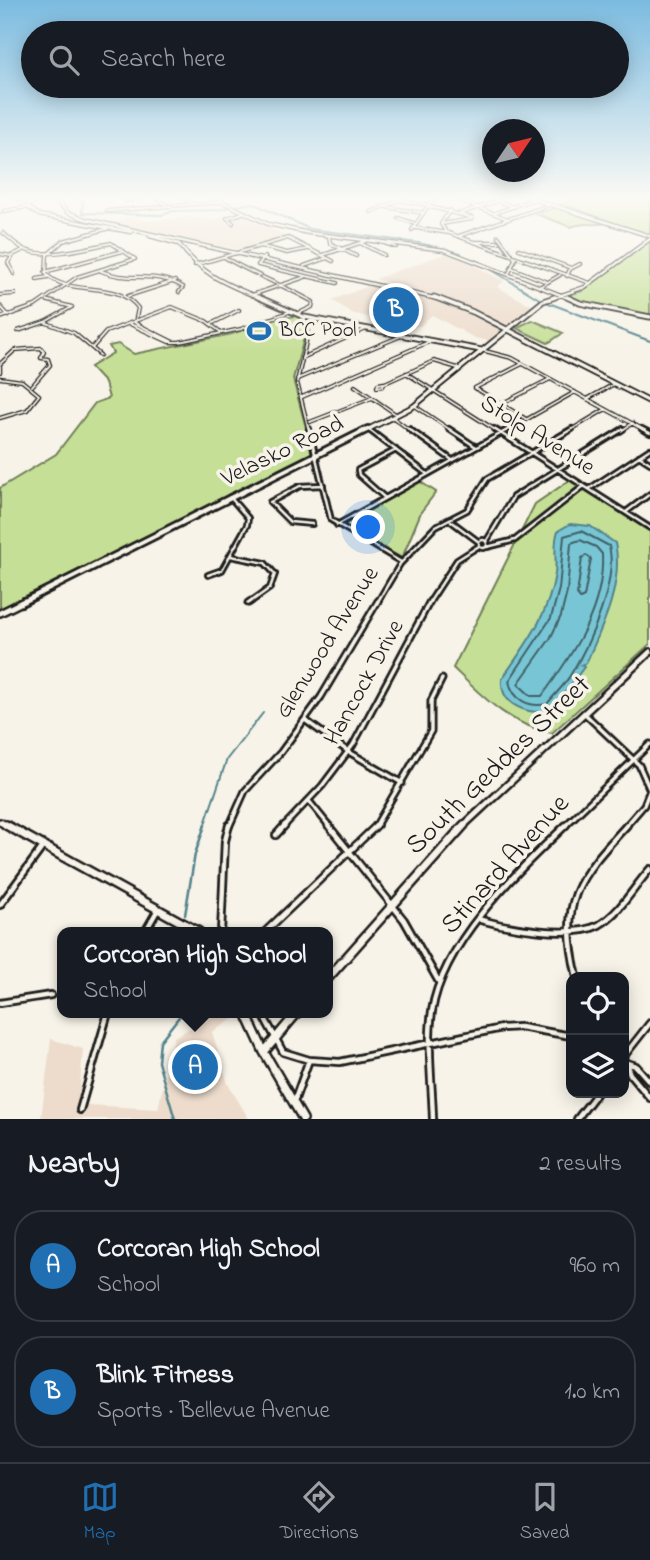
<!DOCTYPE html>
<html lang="en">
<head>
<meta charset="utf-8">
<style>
	:root { --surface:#171b24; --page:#20242c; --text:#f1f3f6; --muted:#9ea1a6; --line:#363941; --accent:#1f6fb2 }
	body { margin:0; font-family:"Indie Flower",sans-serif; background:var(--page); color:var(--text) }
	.controls { position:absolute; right:21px; bottom:21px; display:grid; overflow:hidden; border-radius:14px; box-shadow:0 4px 18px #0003 }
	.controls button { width:63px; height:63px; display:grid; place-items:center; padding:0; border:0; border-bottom:2px solid var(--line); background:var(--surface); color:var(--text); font:35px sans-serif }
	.compass { position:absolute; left:482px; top:119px; width:63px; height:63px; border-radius:50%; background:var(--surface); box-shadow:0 4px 18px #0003; rotate:55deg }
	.you { position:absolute; left:369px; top:528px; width:24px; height:24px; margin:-18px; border:5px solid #fff; border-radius:50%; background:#1a73e8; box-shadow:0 0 0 10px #1a73e833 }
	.badge { display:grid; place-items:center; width:46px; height:46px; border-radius:50%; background:var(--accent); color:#fff; font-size:23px; font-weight:700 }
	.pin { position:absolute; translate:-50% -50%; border:4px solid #fff; box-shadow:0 2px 7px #0006 }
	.popup { position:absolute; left:57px; top:927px; width:276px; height:91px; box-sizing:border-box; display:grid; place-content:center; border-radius:14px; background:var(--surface); filter:drop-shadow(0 2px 5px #0005); font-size:23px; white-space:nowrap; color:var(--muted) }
	.popup b { font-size:26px; color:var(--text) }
	.popup::after { content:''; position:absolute; left:50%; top:100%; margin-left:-14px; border:14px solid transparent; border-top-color:var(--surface) }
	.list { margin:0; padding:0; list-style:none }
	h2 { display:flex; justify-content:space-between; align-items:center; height:91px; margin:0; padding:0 28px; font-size:30px }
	h2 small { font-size:23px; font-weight:400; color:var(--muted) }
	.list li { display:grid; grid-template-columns:46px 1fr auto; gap:21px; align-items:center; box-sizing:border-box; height:112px; margin:0 14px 14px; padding:0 14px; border:2px solid var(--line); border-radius:28px }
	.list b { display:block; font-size:26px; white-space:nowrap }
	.list p { margin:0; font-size:23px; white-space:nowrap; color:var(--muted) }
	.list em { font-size:23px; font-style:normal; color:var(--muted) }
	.icon { flex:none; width:38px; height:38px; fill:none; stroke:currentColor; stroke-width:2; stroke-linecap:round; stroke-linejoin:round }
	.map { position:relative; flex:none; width:650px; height:1119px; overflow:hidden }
	.search { position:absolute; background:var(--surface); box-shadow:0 4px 18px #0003; left:21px; right:21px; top:21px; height:77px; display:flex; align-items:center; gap:18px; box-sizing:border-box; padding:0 24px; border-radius:38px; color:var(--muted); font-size:26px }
	.sheet { height:343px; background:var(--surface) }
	nav { display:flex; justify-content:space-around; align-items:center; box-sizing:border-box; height:98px; border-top:2px solid var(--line); background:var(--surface); font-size:19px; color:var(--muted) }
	nav a { display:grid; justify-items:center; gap:4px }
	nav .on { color:var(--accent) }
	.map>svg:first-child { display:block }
</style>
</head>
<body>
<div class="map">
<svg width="650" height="1119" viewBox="0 0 650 1119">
	<rect width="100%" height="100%" fill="#f7f3e8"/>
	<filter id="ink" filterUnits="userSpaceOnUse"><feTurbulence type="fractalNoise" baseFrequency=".0143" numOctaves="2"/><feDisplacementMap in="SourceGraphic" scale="14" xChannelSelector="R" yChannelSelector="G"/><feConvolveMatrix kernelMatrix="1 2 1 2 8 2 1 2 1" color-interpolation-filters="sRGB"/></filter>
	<g filter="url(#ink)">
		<path fill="#eddccc" d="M240,213L287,237L241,250L107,223L130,218L147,221L190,217L211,220Z
			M450,252L462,255V259L504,281L497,287L533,306L506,326L443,298L375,279Z
			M377,283L432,297L503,330L489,341L475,338L432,315L420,326L399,325L352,313L332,300Z
			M219,1013L241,1014L212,1032L228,1084L249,1119H41L51,1039L83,1049L79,1098L87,1105L158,1109L174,1037Z"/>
		<path fill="#c5df96" stroke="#707e59" stroke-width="2" d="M584,197H650V236L562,204Z
			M552,204L608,222C595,227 587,221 571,227L536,214L555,208Z
			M650,241V316L582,302L568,295L582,291Z
			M298,316L306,331L293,379L313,454L0,609V488L56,454L95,403L109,398L105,383L90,367L113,353L109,346L118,344L134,354L232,334L273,319Z
			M532,320L563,333L548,343L516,328Z
			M570,480L650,531V644L552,733C509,725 483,697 453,668L535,504Z
			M419,481L436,492L421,512L402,558L342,526Z"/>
		<path fill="#78c6d5" stroke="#53828b" stroke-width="2" d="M570,524L590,526L615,543C624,583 602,628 586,663L581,665L584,667L551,711C528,715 500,706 502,679C526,644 548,617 555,574C557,559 553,544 558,531Z"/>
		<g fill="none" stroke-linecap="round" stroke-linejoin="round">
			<path stroke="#416066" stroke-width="2" d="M581,531L609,546C618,582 590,643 571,674C565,685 555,694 547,704C529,708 513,700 509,681L551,618L559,589L564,536Z
				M580,540L596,547L602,554C605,608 572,655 542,696H531L518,684L550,639L561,616L567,592L571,543Z
				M586,555L591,559L584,597L580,599L577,595L582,558Z"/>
			<path stroke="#53828b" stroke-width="2" d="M64,197L83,200L82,213L162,215L173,211L216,210L252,203L310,229L419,243L461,253
				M58,200L68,198
				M31,204L53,201
				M0,213L26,208
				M492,270L541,300
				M546,302L650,341
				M204,827L227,759L263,713"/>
			<path stroke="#53828b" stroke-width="2.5" d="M185,915L195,854L205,825
				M175,1119L158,1062L160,1041L182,1013"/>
			<g stroke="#1c1c1c" stroke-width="4.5">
				<path id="street-far3" d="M12,197L29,203
					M154,197L166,204
					M182,197L194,204
					M451,197L508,219
					M487,197L514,207
					M460,200L470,197
					M126,201L142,197
					M401,201L428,205
					M427,206L473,218
					M386,207L424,213
					M450,210L441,224L446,232L590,283
					M4,211L27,207
					M107,211L223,202
					M371,212L408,197
					M461,213L498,201
					M495,213L535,199
					M398,218L416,224
					M233,223L227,218L243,213
					M441,224L472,219
					M110,228L63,241L47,255L46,274C70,298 115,278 138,308L135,323L173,342
					M415,228L449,233
					M412,230L431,201L440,197
					M329,236L330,243L356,256
					M459,236L549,205
					M498,236L515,259L509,273
					M381,242L396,247
					M475,242H499
					M360,243L384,255
					M260,246L287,253L308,249
					M519,249L571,268
					M0,254L12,256
					M323,255L366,241
					M224,257C253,275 284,285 313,302L312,307L297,314
					M265,257L258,265L337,283
					M195,265L288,238L333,261
					M304,266L327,258
					M512,268L547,282
					M101,271C129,283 156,270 183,287L179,292
					M45,272L123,251
					M14,274L8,263L13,255L23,250
					M567,276L570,269L580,264
					M37,279L48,277
					M541,286L560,275
					M0,295L15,294
					M252,295L305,277
					M128,296L175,281
					M0,306L9,316
					M304,317L308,333L297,382L309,431
					M0,318L35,306L77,277L135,259L111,243C90,247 46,259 26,250C18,247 10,238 3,233
					M44,322L74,333L100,355
					M130,324L169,342H179L241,329L289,312
					M211,324L239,310
					M18,331L45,322L72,307L45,300
					M92,348L106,332L172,307L206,321L222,333
					M481,350L512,358L646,431
					M302,358L366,329
					M0,364L15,350L41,348L44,352L41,358L48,359L50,365L32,386
					M522,364L475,388L526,419
					M0,366V372
					M406,373L497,431
					M0,378L22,381L39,395L27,410L0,418
					M297,379L401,336
					M384,383L383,386L377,387L378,384Z
					M385,383L434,361L461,369
					M355,386L397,415
					M302,397L431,341
					M589,398L614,384
					M501,404L550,379
					M415,406L452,431
					M392,417L411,431
					M310,422L372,398
					M368,429L370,431
					M506,431L575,392
					M569,431L606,409
					M621,431L633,423"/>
			</g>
			<g stroke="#1c1c1c" stroke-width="8">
				<path id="street-far2" d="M309,429L331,520L401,562
					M368,429L427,474
					M409,429L452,460
					M449,429L476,447
					M494,429L650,528
					M642,429L650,433
					M639,456L650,463
					M589,489L650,449
					M385,498L359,475L358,470L396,450
					M626,512L650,494
					M451,521L479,542
					M312,524L290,522L270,502L300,486L323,485
					M337,525L509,429
					M479 544a4 4 0 1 1 8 0a4 4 0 1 1-8 0Z
					M486,542L513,497L623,429
					M487,547L515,540L584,486
					M231,556L265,563L275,574L270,588L249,603
					M208,575L222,570L247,525L248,518L230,497
					M377,603L400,564L436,526L467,510L487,479L572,429
					M429,603L457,560L479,546"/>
			</g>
			<g stroke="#1c1c1c" stroke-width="9">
				<path id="street-far1" d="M248,603L251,601
					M584,713L639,765L650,790L644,805L625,827
					M305,720L349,752L402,783
					M309,801L330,827
					M229,827L245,791L281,752L321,697L378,601
					M283,827L322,786L353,745L430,601
					M375,827L431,731V701L442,679
					M564,827L650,744"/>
			</g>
			<g stroke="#1c1c1c" stroke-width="10">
				<path id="street" d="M328,825L404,920L439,982
					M276,835L285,825
					M0,905L42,848
					M481,920C509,928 572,939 599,925C620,913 634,887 650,869
					M145,932L157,911
					M221,932L225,841L229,825
					M265,932L377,825
					M577,977C559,901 576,880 627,825
					M0,1003L51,995
					M262,1013L283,1052L309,1060L340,1062L502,1028L520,1027L571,1036
					M624,1056L650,1023
					M624,1059L630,1074L650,1098
					M627,1063L636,1066L650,1082
					M295,1099L309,1060
					M80,1110L108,1013
					M433,1119C432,1083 427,1047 432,1011C443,941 517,872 566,825
					M577,1119L597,1093"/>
			</g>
			<g stroke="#1c1c1c" stroke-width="5">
				<path id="secondary-far4" d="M39,197L27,207L39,215L131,232
					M53,197L67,212L85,219L438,299
					M213,197L268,224L309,233L445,250L571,299
					M527,197L650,236
					M150,236L179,244
					M179,244C203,276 226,284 262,299
					M550,299L585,287L650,239"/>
			</g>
			<g stroke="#1c1c1c" stroke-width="7">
				<path id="secondary-far3" d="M258,297L304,317L481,350
					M434,297L473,312L650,402
					M567,297L580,303L650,317
					M365,431L414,406L543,301L555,297"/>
			</g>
			<g stroke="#1c1c1c" stroke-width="10">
				<path id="secondary-far2" d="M21,603L368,429"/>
			</g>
			<g stroke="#1c1c1c" stroke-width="10">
				<path id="secondary-far1" d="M0,613L24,601
					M0,822L9,827
					M462,827L650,652"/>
			</g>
			<g stroke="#1c1c1c" stroke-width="12">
				<path id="secondary" d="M6,825L199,932
					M328,978L464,825
					M246,1013L264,1052L303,1119
					M264,1052L297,1013"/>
			</g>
			<use href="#street-far3" stroke="#f7f3e8" stroke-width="2"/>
			<use href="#street-far2" stroke="#f7f3e8" stroke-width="2.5"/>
			<use href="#street-far1" stroke="#f7f3e8" stroke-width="3.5"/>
			<use href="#street" stroke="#f7f3e8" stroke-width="4.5"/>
			<use href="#secondary-far4" stroke="#f7f3e8" stroke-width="2.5"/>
			<use href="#secondary-far3" stroke="#f7f3e8" stroke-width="3.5"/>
			<use href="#secondary-far2" stroke="#f7f3e8" stroke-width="4.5"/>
			<use href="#secondary-far1" stroke="#f7f3e8" stroke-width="5"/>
			<use href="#secondary" stroke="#f7f3e8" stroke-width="7"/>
		</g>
	</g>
	<linearGradient id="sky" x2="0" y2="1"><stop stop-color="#7bbbe0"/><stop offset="0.56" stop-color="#fbfaf5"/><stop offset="1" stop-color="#fbfaf5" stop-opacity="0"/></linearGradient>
	<rect width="650" height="354" fill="url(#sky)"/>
	<defs>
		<g id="stadium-bare" transform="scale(1.89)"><path d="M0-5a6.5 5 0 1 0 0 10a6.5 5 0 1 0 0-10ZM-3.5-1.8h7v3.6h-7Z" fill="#1f6fb2" stroke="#f7f3e8" stroke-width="2.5" paint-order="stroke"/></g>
	</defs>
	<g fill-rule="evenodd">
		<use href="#stadium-bare" x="259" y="331"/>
	</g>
	<g text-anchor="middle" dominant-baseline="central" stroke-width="7" stroke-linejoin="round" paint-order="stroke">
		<g font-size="21" fill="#1c1c1c" stroke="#f7f3e8" text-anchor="start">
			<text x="279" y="331">BCC Pool</text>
		</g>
		<g font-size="24" fill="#1c1c1c" stroke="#f7f3e8">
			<text transform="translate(537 436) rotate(32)">Stolp Avenue</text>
			<text transform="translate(283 452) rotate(-26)">Velasko Road</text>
			<text transform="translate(328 643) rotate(-58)">Glenwood Avenue</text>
			<text transform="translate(365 683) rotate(-61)">Hancock Drive</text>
		</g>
		<g font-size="28" fill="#1c1c1c" stroke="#f7f3e8">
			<text transform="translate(499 766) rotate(-44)">South Geddes Street</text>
			<text transform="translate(506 865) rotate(-48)">Stinard Avenue</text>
		</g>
	</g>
</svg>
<div class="controls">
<button><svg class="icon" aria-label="locate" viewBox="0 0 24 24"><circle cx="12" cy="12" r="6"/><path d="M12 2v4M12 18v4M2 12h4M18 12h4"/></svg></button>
<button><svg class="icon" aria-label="layers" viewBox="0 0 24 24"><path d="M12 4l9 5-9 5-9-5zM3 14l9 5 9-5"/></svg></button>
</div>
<svg class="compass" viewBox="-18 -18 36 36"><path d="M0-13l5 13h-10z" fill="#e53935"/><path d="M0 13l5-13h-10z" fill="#9ea1a6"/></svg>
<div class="you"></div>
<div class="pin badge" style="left:195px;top:1067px">A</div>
<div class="popup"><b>Corcoran High School</b>School</div>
<div class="pin badge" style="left:396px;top:310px">B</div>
<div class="search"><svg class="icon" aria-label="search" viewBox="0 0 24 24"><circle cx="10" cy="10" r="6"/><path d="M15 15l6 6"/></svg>Search here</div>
</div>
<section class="sheet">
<h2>Nearby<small>2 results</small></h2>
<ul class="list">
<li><span class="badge">A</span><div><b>Corcoran High School</b><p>School</p></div><em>960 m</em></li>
<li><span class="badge">B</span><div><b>Blink Fitness</b><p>Sports · Bellevue Avenue</p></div><em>1.0 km</em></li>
</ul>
</section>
<nav>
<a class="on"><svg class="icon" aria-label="map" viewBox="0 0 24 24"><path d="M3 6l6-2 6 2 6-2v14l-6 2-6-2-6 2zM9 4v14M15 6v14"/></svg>Map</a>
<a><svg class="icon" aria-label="directions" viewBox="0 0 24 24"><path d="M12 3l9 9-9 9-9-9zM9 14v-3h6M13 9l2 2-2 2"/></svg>Directions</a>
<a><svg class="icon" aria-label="saved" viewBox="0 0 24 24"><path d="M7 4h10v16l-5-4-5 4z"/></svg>Saved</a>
</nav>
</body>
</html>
